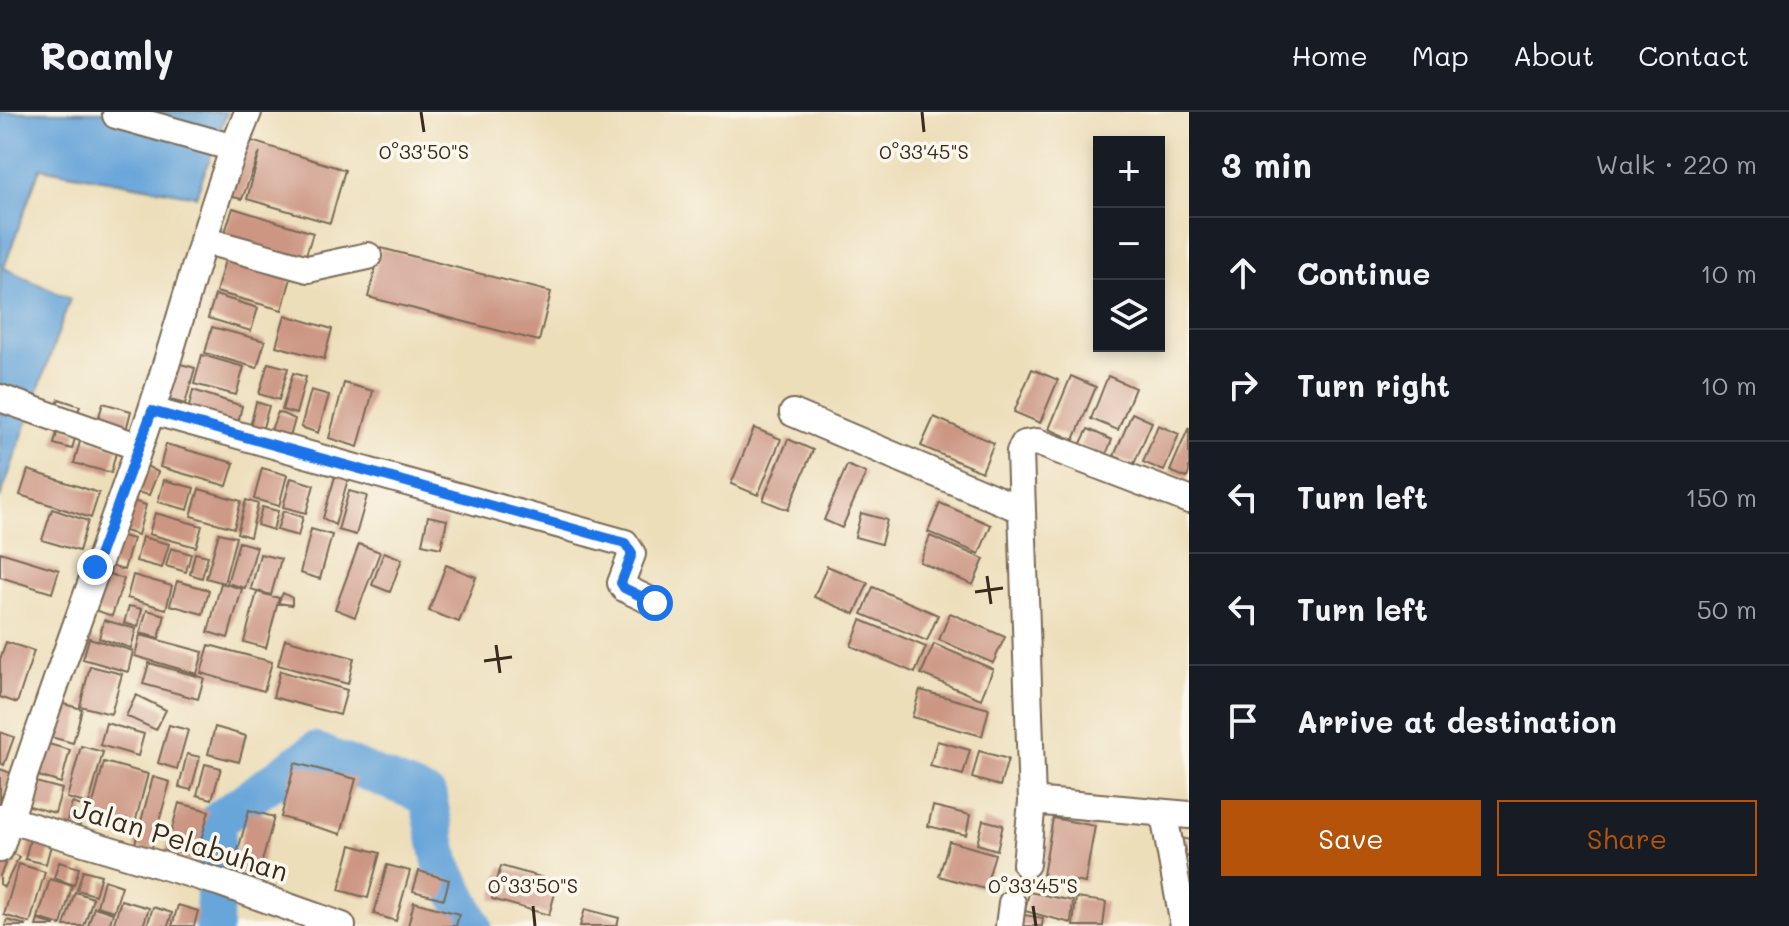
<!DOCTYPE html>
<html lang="en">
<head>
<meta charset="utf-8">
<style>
	:root { --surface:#171b24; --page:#242831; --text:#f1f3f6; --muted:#9ea1a6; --line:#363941; --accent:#b45309 }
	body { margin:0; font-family:Mali,sans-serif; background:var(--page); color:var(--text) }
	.controls { position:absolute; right:24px; top:24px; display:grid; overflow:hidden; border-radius:0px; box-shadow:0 4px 12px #0003 }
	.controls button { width:72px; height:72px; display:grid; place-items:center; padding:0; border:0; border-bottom:2px solid var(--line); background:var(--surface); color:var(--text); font:40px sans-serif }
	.stop { position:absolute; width:24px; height:24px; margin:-18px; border:6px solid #1a73e8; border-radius:50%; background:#fff }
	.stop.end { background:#1a73e8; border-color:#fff; box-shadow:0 2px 8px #0008 }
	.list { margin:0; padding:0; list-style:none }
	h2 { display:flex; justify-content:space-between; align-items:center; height:104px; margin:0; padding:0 32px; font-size:34px }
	h2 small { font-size:26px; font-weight:400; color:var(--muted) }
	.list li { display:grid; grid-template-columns:52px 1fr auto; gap:24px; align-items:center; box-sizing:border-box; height:112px; padding:0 32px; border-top:2px solid var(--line) }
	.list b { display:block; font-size:30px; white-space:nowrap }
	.list em { font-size:26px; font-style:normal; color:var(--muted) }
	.actions { display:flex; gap:16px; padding:24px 32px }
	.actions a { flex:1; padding:18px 0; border:2px solid var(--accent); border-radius:0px; text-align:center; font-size:28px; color:var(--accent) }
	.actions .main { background:var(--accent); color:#fff }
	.icon { flex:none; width:44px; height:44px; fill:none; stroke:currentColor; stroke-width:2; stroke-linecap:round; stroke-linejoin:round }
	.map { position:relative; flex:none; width:1189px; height:814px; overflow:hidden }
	header { display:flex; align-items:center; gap:48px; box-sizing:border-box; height:112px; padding:0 40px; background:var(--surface); border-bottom:2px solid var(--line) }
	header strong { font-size:38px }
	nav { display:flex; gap:44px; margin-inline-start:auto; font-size:28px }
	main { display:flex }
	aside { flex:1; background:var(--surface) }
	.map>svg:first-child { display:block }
</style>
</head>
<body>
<header>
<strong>Roamly</strong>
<nav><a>Home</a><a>Map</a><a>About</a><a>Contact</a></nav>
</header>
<main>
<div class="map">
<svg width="1189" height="814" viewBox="0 0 1189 814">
	<rect width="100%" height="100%" fill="#fbf7ec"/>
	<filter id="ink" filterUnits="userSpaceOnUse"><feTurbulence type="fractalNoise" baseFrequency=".0125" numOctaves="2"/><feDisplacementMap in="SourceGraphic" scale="16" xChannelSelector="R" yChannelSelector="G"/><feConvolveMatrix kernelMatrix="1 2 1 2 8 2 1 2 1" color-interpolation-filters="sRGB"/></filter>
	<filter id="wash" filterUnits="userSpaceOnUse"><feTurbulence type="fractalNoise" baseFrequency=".006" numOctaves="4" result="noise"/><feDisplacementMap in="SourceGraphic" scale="32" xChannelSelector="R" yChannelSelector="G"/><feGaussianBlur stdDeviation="1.8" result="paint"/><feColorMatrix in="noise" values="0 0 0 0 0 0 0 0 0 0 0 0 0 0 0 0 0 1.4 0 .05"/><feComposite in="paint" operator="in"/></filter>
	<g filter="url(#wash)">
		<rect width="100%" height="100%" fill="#eddeba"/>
		<path fill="#67a5d9" stroke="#51687c" stroke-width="2" d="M0,0H227L196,84L40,56L4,156L70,187L0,387Z"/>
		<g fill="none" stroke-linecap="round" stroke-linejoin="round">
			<path stroke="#67a5d9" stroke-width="38" d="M214,814L217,709L315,639L428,685L441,750L473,814"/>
		</g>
		<g id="blocks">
			<path fill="#cc9683" d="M242,26L345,58L330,111L247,87L260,40L242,87L224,83Z
				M233,96L313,121L304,149L224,123Z
				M381,136L551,180L539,229L368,185Z
				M225,148L291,166L282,198L216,180Z
				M215,183L258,196L251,219L208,206Z
				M285,203L332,217L324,247L276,234Z
				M212,215L265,229L257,256L205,241Z
				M202,243L244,255L236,283L194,272Z
				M177,251L195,256L185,292L167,287Z
				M268,251L288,256L279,288L259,282Z
				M1032,257L1058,268L1040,311L1014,300Z
				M293,261L306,265L296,302L282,298Z
				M1071,264L1096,275L1074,328L1049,317Z
				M1108,264L1135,276L1118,318L1091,307Z
				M344,271L373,279L358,335L329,326Z
				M193,278L242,294L237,315L188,299Z
				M311,278L329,283L318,321L301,315Z
				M59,287L80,294L76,305L55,298Z
				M256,290L269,294L262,319L250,315Z
				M103,291L131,299L124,326L95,318Z
				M278,300L295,307L289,329L269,323Z
				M1132,301L1152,310L1134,352L1114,344Z
				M934,305L994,331L982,360L921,334Z
				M59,313L77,319L72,337L54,332Z
				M1158,313L1179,322L1164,359L1143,350Z
				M1189,315V360L1187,366L1170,359Z
				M754,316L781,327L758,383L731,372Z
				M1088,317L1112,328L1105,345L1080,333Z
				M81,326L117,336L111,361L74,351Z
				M788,327L813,338L788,398L763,388Z
				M166,332L234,351L227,374L160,355Z
				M141,351L158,360L149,383L131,379Z
				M847,353L866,361L842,416L824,408Z
				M262,356L287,363L279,394L254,387Z
				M28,358L99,381L91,406L20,383Z
				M336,361L348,367L335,413L323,406Z
				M291,366L314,373L306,401L283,395Z
				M164,368L194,376L188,398L158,390Z
				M199,377L241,389L234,416L191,404Z
				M349,379L367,384L356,423L338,418Z
				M246,388L258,392L250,425L237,421Z
				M133,389L146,393L138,423L125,419Z
				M940,391L991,413L979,442L928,420Z
				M262,395L278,399L273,418L257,413Z
				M52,397L88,409L79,439L42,428Z
				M283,399L303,405L298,424L277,418Z
				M155,401L202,414L196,435L149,422Z
				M861,401L887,408L881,432L855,425Z
				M428,404L447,408L441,436L422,432Z
				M311,417L332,423L320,467L300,461Z
				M219,421L236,425L224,471L206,466Z
				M116,422L133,427L124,458L107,453Z
				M930,424L984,447L973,473L920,450Z
				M142,425L169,432L162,456L136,449Z
				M239,430L257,435L245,476L227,471Z
				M359,432L380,440L355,505L335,497Z
				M171,436L191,442L186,460L166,454Z
				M0,440L59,458L52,481L0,465Z
				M384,440L402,447L390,480L372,473Z
				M195,441L208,444L202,466L190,462Z
				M260,442L281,447L271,483L251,477Z
				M446,453L476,465L459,510L429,499Z
				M827,454L868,471L855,502L814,485Z
				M104,460L124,467L112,504L92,497Z
				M133,463L172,474L166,497L127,486Z
				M177,469L209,478L203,502L170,493Z
				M221,471L242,477L228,526L208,520Z
				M873,475L938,503L927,529L862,502Z
				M257,480L279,486L266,536L244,530Z
				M283,481L292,486V493L278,491Z
				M129,494L142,497L138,515L124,511Z
				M147,498L165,503L159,526L140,521Z
				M950,501L1005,525L993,551L939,528Z
				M104,508L136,517L131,536L99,526Z
				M861,508L926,535L915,561L851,534Z
				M140,523L203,540L197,562L135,544Z
				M89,526L133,539L128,560L83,547Z
				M285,527L354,546L348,572L278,553Z
				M6,530L34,539L17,591L0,585V547Z
				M934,532L993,557L981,587L921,562Z
				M209,533L272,550L264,579L201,561Z
				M149,551L204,566L198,587L143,572Z
				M90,554L122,562L111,602L80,594Z
				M280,559L347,578L340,603L273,585Z
				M920,578L989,597L982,624L912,605Z
				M136,583L166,598L156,618L126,604Z
				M56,590L82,597L73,631L47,624Z
				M106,611L144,622L138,644L100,633Z
				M169,613L188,618L177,657L158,651Z
				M215,615L246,624L239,650L208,642Z
				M0,620L14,625L4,653L0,651Z
				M937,629L970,638L963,663L930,654Z
				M41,630L70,638L61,671L32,662Z
				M81,634L103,640L89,692L67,686Z
				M979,639L1008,647L1000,674L972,666Z
				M187,642L200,645L191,678L179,675Z
				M104,650L148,662L134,715L90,703Z
				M295,651L356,667L341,722L281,705Z
				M205,652L221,656L212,687L197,683Z
				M0,657L11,661L0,691Z
				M153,665L170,670L151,739L134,735Z
				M28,668L62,677L55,701L22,692Z
				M72,691L85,695L77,723L64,719Z
				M179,691L209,699L195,750L165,742Z
				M933,694L970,703L966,723L928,714Z
				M249,698L274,705L257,768L232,761Z
				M1053,706L1095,714L1085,771L1043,763Z
				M983,708L1003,713L997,738L977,732Z
				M31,723L52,729L46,752L25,747Z
				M1182,726L1189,728V745L1181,742Z
				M949,729L995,742L985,777L939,764Z
				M351,733L380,741L368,786L339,778Z
				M10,740L19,745L4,775L0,772V764Z
				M59,750L79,756L74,773L54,766Z
				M19,752L45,760L30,811L4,803Z
				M387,753L410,759L396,809L374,802Z
				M501,754L558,770L549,803L492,787Z
				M83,758L101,763L95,783L77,778Z
				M419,759L449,768L444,787L413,779Z
				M50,767L72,774L61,813L38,806Z
				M104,768L122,774L114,799L97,794Z
				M75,780L93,786L84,814H64Z
				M1029,780L1073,789L1071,811L1025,799Z
				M1076,786L1106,790L1103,814H1073Z
				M121,788L149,796L143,814H113Z
				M414,790L459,802L456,814H408Z
				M178,793L198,799L194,814H172Z
				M94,795L113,801L109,814H88Z
				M153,795L172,801L168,814H147Z
				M585,797L619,806L617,814H580Z
				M1018,802L1043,806L1042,814H1016Z
				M7,808L26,813V814H5Z
				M38,808L55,813V814H36Z"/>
		</g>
	</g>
	<g filter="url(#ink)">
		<use href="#blocks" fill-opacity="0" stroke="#796955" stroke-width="2"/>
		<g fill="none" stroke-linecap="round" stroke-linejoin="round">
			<g stroke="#796955" stroke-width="30">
				<path id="minor" d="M116,3L234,36
					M203,128L308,157L368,144
					M0,286L139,335
					M152,299L625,431L632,442L621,471L624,476L655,491
					M793,301L1020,397
					M1032,689L1189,703
					M1164,703L1184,814
					M0,705L221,771L342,814
					M0,737C46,590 102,447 151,300C184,201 208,98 248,0
					M1026,752L1032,689L1020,340L1024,332L1037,330L1189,388
					M1009,814L1012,791"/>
			</g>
			<use href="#minor" stroke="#fff" stroke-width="26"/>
		</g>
	</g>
	<g fill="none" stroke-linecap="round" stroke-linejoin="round" filter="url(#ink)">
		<path stroke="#1a73e8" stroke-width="10" d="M95,455L152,299L625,431L632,442L621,471L624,476L655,491"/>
	</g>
	<path fill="none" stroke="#3b2a1e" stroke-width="3" d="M421,0L424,20M922,0L924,20M987,464L991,492M975,480L1003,476M496,533L500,561M484,549L512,545M533,794L535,814M1033,794L1036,814"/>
	<g text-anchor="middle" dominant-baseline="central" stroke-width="7" stroke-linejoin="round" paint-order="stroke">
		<g font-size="28" fill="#3b2a1e" stroke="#fbf7ec">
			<text transform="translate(181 727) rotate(17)">Jalan Pelabuhan</text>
		</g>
	</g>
	<g font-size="20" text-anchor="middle" fill="#3b2a1e" stroke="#fbf7ec" stroke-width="7" stroke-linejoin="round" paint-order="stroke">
		<text x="424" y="47">0°33'50"S</text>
		<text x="924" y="47">0°33'45"S</text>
		<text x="533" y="781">0°33'50"S</text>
		<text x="1033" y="781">0°33'45"S</text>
	</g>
</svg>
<div class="controls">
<button>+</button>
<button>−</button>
<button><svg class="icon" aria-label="layers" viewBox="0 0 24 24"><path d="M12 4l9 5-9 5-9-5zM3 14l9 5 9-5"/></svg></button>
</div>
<div class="stop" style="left:655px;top:491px"></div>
<div class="stop end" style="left:95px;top:455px"></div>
</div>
<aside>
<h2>3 min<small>Walk · 220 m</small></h2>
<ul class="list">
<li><svg class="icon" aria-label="ahead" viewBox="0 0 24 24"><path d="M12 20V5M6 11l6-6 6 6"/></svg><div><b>Continue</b></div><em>10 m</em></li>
<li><svg class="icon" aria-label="right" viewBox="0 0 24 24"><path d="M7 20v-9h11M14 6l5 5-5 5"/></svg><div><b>Turn right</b></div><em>10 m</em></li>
<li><svg class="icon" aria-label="left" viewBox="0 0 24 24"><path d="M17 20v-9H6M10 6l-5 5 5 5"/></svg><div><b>Turn left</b></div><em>150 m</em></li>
<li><svg class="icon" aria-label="left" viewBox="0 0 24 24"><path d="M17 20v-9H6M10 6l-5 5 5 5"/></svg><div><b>Turn left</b></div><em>50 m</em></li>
<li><svg class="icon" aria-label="arrive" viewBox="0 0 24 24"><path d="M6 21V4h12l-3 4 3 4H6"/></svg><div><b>Arrive at destination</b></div></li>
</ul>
<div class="actions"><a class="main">Save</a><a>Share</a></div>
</aside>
</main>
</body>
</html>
